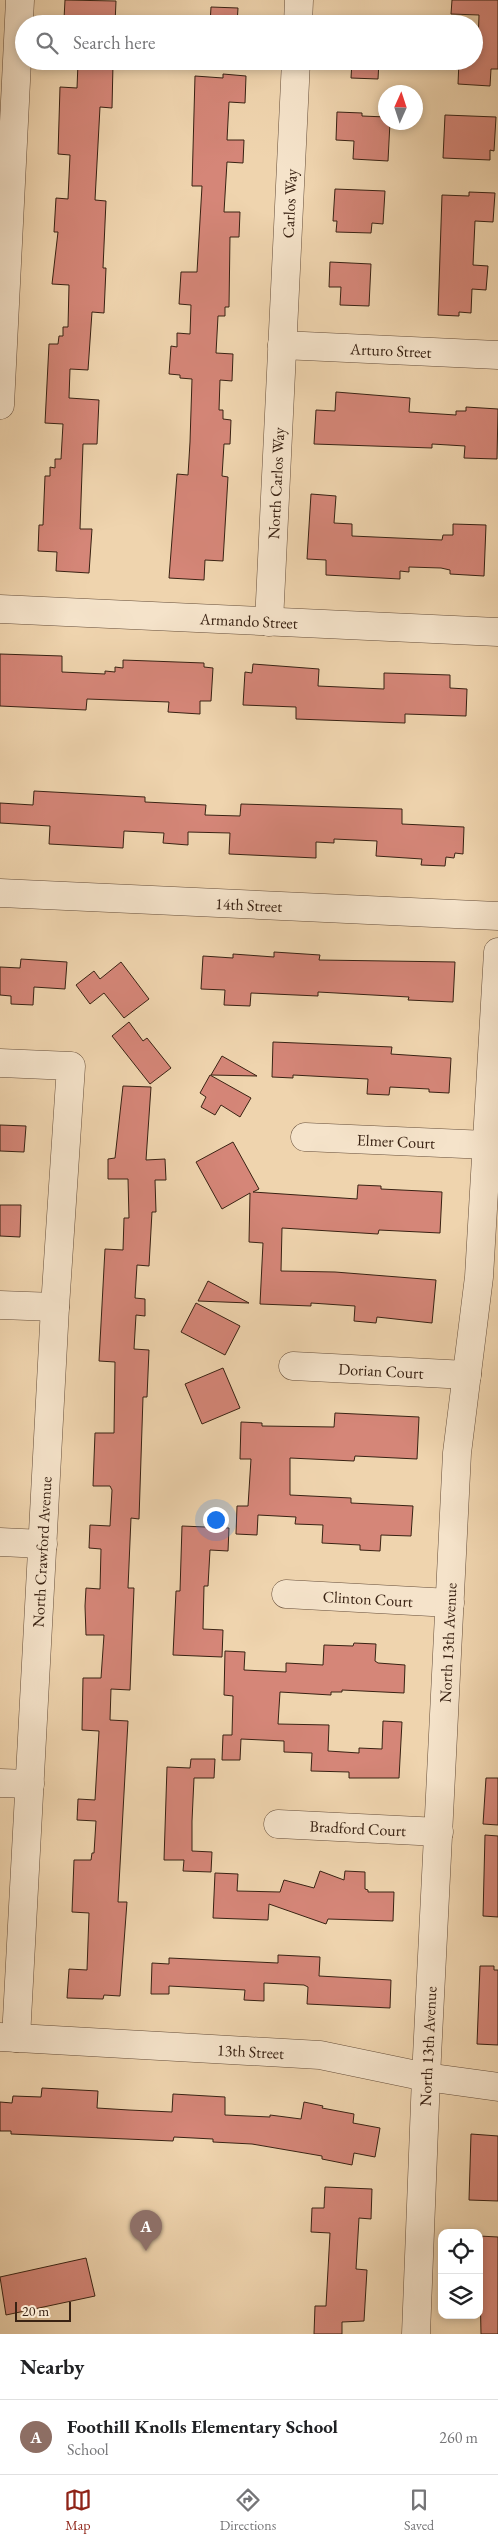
<!DOCTYPE html>
<html lang="en">
<head>
<meta charset="utf-8">
<style>
	:root { --surface:#fff; --page:#f2f2f2; --text:#202124; --muted:#757577; --line:#e0e0e0; --accent:#8f2418 }
	body { margin:0; font-family:"EB Garamond",serif; background:var(--page); color:var(--text) }
	.controls { position:absolute; right:15px; bottom:15px; display:grid; overflow:hidden; border-radius:10px; box-shadow:0 2px 8px #0003 }
	.controls button { width:45px; height:45px; display:grid; place-items:center; padding:0; border:0; border-bottom:1px solid var(--line); background:var(--surface); color:var(--text); font:25px sans-serif }
	.compass { position:absolute; left:378px; top:85px; width:45px; height:45px; border-radius:50%; background:var(--surface); box-shadow:0 2px 8px #0003; rotate:3deg }
	.scale { position:absolute; left:15px; bottom:12px; width:56px; box-sizing:border-box; padding-left:5px; border:2px solid #392213; border-top:0; font-size:14px; line-height:18px; white-space:nowrap; color:#392213; -webkit-text-stroke:4px #f5e3ca; paint-order:stroke }
	.you { position:absolute; left:215px; top:1519px; width:18px; height:18px; margin:-12px; border:4px solid #fff; border-radius:50%; background:#1a73e8; box-shadow:0 0 0 8px #1a73e833 }
	.badge { display:grid; place-items:center; width:32px; height:32px; border-radius:50%; background:var(--accent); color:#fff; font-size:16px; font-weight:700 }
	.pin { position:absolute; translate:-50% -41px; filter:drop-shadow(0 1px 2px #0008) }
	.pin::after { content:''; position:absolute; top:26px; width:18px; height:15px; background:inherit; clip-path:polygon(0 0,100% 0,50% 100%) }
	.list { margin:0; padding:0; list-style:none }
	h2 { display:flex; justify-content:space-between; align-items:center; height:65px; margin:0; padding:0 20px; font-size:21px }
	h2 small { font-size:16px; font-weight:400; color:var(--muted) }
	.list li { display:grid; grid-template-columns:32px 1fr auto; gap:15px; align-items:center; box-sizing:border-box; height:75px; padding:0 20px; border-top:1px solid var(--line) }
	.list b { display:block; font-size:19px; white-space:nowrap }
	.list p { margin:0; font-size:16px; white-space:nowrap; color:var(--muted) }
	.list em { font-size:16px; font-style:normal; color:var(--muted) }
	.icon { flex:none; width:28px; height:28px; fill:none; stroke:currentColor; stroke-width:2; stroke-linecap:round; stroke-linejoin:round }
	.map { position:relative; flex:none; width:498px; height:2334px; overflow:hidden }
	.search { position:absolute; background:var(--surface); box-shadow:0 2px 8px #0003; left:15px; right:15px; top:15px; height:55px; display:flex; align-items:center; gap:12px; box-sizing:border-box; padding:0 18px; border-radius:28px; color:var(--muted); font-size:19px }
	.sheet { height:140px; background:var(--surface) }
	nav { display:flex; justify-content:space-around; align-items:center; box-sizing:border-box; height:70px; border-top:1px solid var(--line); background:var(--surface); font-size:14px; color:var(--muted) }
	nav a { display:grid; justify-items:center; gap:2px }
	nav .on { color:var(--accent) }
	.map>svg:first-child { display:block }
</style>
</head>
<body>
<div class="map">
<svg width="498" height="2334" viewBox="0 0 498 2334">
	<rect width="100%" height="100%" fill="#efd4ae"/>
	<filter id="stains"><feTurbulence type="fractalNoise" baseFrequency=".004" numOctaves="4"/><feColorMatrix values="0 0 0 0 .2 0 0 0 0 .09 0 0 0 0 .02 0 0 0 .5 -.17"/></filter>
	<radialGradient id="worn" r=".72"><stop offset=".6" stop-color="#630" stop-opacity="0"/><stop offset="1" stop-color="#630" stop-opacity=".3"/></radialGradient>
	<path fill="#d58678" stroke="#392213" d="M65,0L116,1L115,24H82V20L64,19Z
		M452,0H498V69H491L490,86L458,84L459,61H474V44H478L479,15L451,14Z
		M211,7L238,8L237,24H210Z
		M352,61H379L378,79L351,78Z
		M78,63L113,64L112,108L100,107L95,200L106,201L103,268H106L104,313L92,312L88,370L70,369L69,398L99,400L97,444H83L80,529H92L89,573L56,571L57,552L38,551L39,525H43L45,476H50V467L55,468V459H61L63,424L45,423L49,344H58L59,336H63V327H68L69,285L52,284L58,232H54L56,198L68,199L70,155L58,154L60,87L77,88Z
		M223,74L246,76L245,103L229,102L227,140H244L243,163L227,162L224,212H240L239,237H230L229,307H225V316H218L216,353L233,354L232,381L220,380L219,410H223V419L231,420L230,444H224L222,476L228,477L223,561L205,560L204,580L169,578L177,474L188,475L190,442L192,379L180,378V375L169,374L171,346L177,347V333L190,334L191,305L179,304L181,272H197L202,186H192L195,76L223,78Z
		M337,112L362,113V116L386,117V122H390L388,161L353,159L354,141L336,140Z
		M445,115L496,117L494,151L490,150V160L443,158Z
		M335,189L385,191L383,224L372,223L371,233L336,232L337,221H333Z
		M469,192L495,193L493,222L475,221L473,265L488,266L486,290L472,289L471,313L459,312V316L438,315L442,195L469,196Z
		M330,262L371,264L369,306L340,305L341,287H329Z
		M336,392L410,398L409,412L456,415V411H466V407L498,409L497,459L464,458L465,446L432,444V448L314,444L316,410L335,411Z
		M311,494L336,496L334,523L352,524V536L442,540L443,535H453V524L486,525L484,576L450,574V570L441,568L409,567V572L400,571V579L326,575V560L307,559Z
		M0,654L62,656V672L105,674V671L115,672V667L123,668V660L204,663V667L213,668L211,701H200V714L168,712L169,702L87,699L86,710L0,706Z
		M253,664L319,669L318,686L384,689V673L450,675V688L467,689L466,716L405,714V723L296,719V707L243,705L245,672L252,673Z
		M34,791L145,797V802L206,805L205,815L240,816L241,804L402,809V824L464,827L463,854L455,853L454,858L446,857L445,866L421,865L422,859L376,856L377,841L334,839V843L316,842V858L229,854L230,833L188,832V845L163,843L164,833L124,831L123,848L49,844L50,826L0,823V803L33,805Z
		M274,952L320,955L319,960L455,962L453,1002L408,1000L409,997L318,992V996L251,993L250,1006L224,1005L225,990L201,989L203,956L233,958V954L274,957Z
		M21,959L67,962L65,989L34,987L33,1005L11,1004V996L0,995V967L20,968Z
		M121,962L149,999L124,1018L104,993L90,1004L76,985L94,971L100,979Z
		M129,1022L143,1041L147,1038L171,1068L150,1084L112,1036Z
		M273,1042L392,1047L391,1054L451,1058L449,1093L429,1092V1089L390,1087L389,1095L367,1094L368,1079L293,1075V1078L272,1077Z
		M222,1056L257,1076L211,1075Z
		M210,1075L251,1098L240,1117L221,1105L215,1115L201,1107L206,1097L200,1093Z
		M123,1086L151,1087L146,1160L165,1159L166,1180H155L156,1212H152L149,1266L137,1265L135,1298L145,1299V1316L136,1315L134,1349L149,1350L147,1397H143L139,1519L131,1518L128,1588H134L130,1690L111,1689L110,1720L128,1721L118,1902H127L120,1996L104,1995L103,1999L67,1998L69,1969L87,1970L89,1913L72,1912L74,1860H91L92,1853H94L96,1821L77,1820L78,1799L95,1800L99,1731L82,1730L83,1678H101L104,1635H86L85,1606L86,1588L100,1589L101,1549L89,1548L90,1525L110,1526L112,1490L110,1486H93L95,1433H114L115,1362L99,1361L105,1249L123,1250L124,1218H129L128,1179H108V1159L115,1158Z
		M0,1125L26,1126L24,1152L0,1151Z
		M233,1142L259,1189L253,1192L357,1199L358,1185L381,1186V1189L442,1192L440,1233L379,1230L378,1234L282,1228L281,1271L335,1272L436,1280L432,1323L377,1317L376,1323L354,1321L355,1306L311,1303V1306L260,1304L263,1243L249,1242L250,1193L222,1209L196,1162Z
		M0,1205H21L20,1237L0,1236Z
		M208,1281L249,1303L198,1301Z
		M196,1303L240,1326L225,1355L181,1332Z
		M223,1368L240,1408L202,1424L185,1384Z
		M335,1413L419,1417L417,1459L355,1456L354,1461L290,1458V1495L351,1498V1503L413,1506L411,1536L381,1535L380,1551L360,1550V1545L322,1543L323,1525L295,1524L296,1517L258,1515L257,1535L236,1534L237,1506H248L251,1459H240L241,1422L262,1423V1426L334,1427Z
		M182,1526L229,1528L228,1551L210,1550L208,1586H204L203,1629L223,1630L222,1657L173,1655L176,1591H180Z
		M354,1643L376,1644L375,1661L378,1663L405,1665L404,1693L342,1690V1692H331V1695L280,1692L278,1724L329,1725L328,1751L359,1753V1748L382,1749L383,1721L402,1722L399,1778H349V1772L311,1771L312,1753L284,1752V1741L241,1739L240,1760H222L223,1735H232L233,1696L224,1695L225,1651L245,1652L244,1670L286,1672V1663L323,1665L324,1645L353,1646Z
		M191,1759H215L214,1778H194L192,1821V1851L212,1852L211,1872L183,1871L184,1860H164L167,1767L190,1768Z
		M486,1778H498V1825L483,1824Z
		M485,1835L498,1836V1917L483,1916Z
		M320,1871L344,1880L345,1871L365,1872V1889L368,1890V1892H394L393,1921L328,1919L326,1924L269,1904L268,1920L213,1918L215,1873L238,1874L237,1891L280,1892L284,1880L314,1888Z
		M278,1955L320,1957L319,1976L391,1980L390,2008L307,2004L308,1987L304,1985L264,1983V2001L244,2000L245,1990L169,1986V1994H151L152,1963L169,1964V1958L278,1963Z
		M480,1966H494V1970H498V2045L477,2044Z
		M42,2088L98,2091L97,2108L129,2110L172,2112L173,2094L225,2097V2115L270,2117V2115L301,2119L304,2102L323,2106L322,2108L354,2114L353,2123L380,2128L375,2157L354,2153L352,2165L322,2159V2156L252,2144L213,2142V2139L174,2137L173,2141L11,2134V2131H0V2102L12,2103L13,2096L41,2097Z
		M471,2134L498,2136V2201L469,2200Z
		M325,2187L372,2189L371,2219L359,2218L356,2269L367,2270L364,2321L342,2322V2334H314L315,2306H326L330,2233L311,2232L312,2208H324Z
		M479,2236L498,2237V2334H481Z
		M86,2258L95,2296L6,2315L0,2277Z"/>
	<g fill="none" stroke-linecap="round" stroke-linejoin="round">
		<g stroke="#664e3a" stroke-width="29">
			<g id="minor">
				<path d="M298,24L299,0"/>
				<path id="s1" d="M282,345L498,355"/>
				<path d="M0,405L20,0"/>
				<path id="s2" d="M0,609L498,632"/>
				<path id="s3" d="M269,622L296,61"/>
				<path id="s4" d="M0,893L498,916"/>
				<path d="M0,1063L71,1066L55,1307L16,2038"/>
				<path id="s5" d="M305,1137L487,1145"/>
				<path d="M0,1305L55,1307"/>
				<path id="s6" d="M293,1366L467,1375"/>
				<path d="M0,1542L43,1544"/>
				<path id="s7" d="M286,1594L450,1603"/>
				<path d="M0,1783L30,1784"/>
				<path id="s8" d="M278,1824L439,1832"/>
				<path id="s9" d="M0,2037L320,2055L426,2077L498,2087"/>
				<path id="s10" d="M416,2334L426,2077L457,1453L479,1277L498,952"/>
			</g>
		</g>
		<use href="#minor" stroke="#f5e3ca" stroke-width="28"/>
	</g>
	<g text-anchor="middle" dominant-baseline="central" stroke-width="5" stroke-linejoin="round" paint-order="stroke">
		<g font-size="16" fill="#392213" stroke="#f5e3ca">
			<text stroke="none"><textPath href="#s3" startOffset="419">Carlos Way</textPath></text>
			<text stroke="none"><textPath href="#s1" startOffset="109">Arturo Street</textPath></text>
			<text stroke="none"><textPath href="#s3" startOffset="139">North Carlos Way</textPath></text>
			<text stroke="none"><textPath href="#s2" startOffset="249">Armando Street</textPath></text>
			<text stroke="none"><textPath href="#s4" startOffset="249">14th Street</textPath></text>
			<text stroke="none"><textPath href="#s5" startOffset="91">Elmer Court</textPath></text>
			<text stroke="none"><textPath href="#s6" startOffset="88">Dorian Court</textPath></text>
			<text transform="translate(42 1552) rotate(-87)">North Crawford Avenue</text>
			<text stroke="none"><textPath href="#s7" startOffset="82">Clinton Court</textPath></text>
			<text stroke="none"><textPath href="#s10" startOffset="692">North 13th Avenue</textPath></text>
			<text stroke="none"><textPath href="#s8" startOffset="80">Bradford Court</textPath></text>
			<text stroke="none"><textPath href="#s10" startOffset="288">North 13th Avenue</textPath></text>
			<text stroke="none"><textPath href="#s9" startOffset="251">13th Street</textPath></text>
		</g>
	</g>
	<rect width="100%" height="100%" filter="url(#stains)"/>
	<rect width="100%" height="100%" fill="url(#worn)"/>
</svg>
<div class="controls">
<button><svg class="icon" aria-label="locate" viewBox="0 0 24 24"><circle cx="12" cy="12" r="6"/><path d="M12 2v4M12 18v4M2 12h4M18 12h4"/></svg></button>
<button><svg class="icon" aria-label="layers" viewBox="0 0 24 24"><path d="M12 4l9 5-9 5-9-5zM3 14l9 5 9-5"/></svg></button>
</div>
<svg class="compass" viewBox="-18 -18 36 36"><path d="M0-13l5 13h-10z" fill="#e53935"/><path d="M0 13l5-13h-10z" fill="#757577"/></svg>
<div class="scale">20 m</div>
<div class="you"></div>
<div class="pin badge" style="left:146px;top:2251px;background:#8d6e63">A</div>
<div class="search"><svg class="icon" aria-label="search" viewBox="0 0 24 24"><circle cx="10" cy="10" r="6"/><path d="M15 15l6 6"/></svg>Search here</div>
</div>
<section class="sheet">
<h2>Nearby<small></small></h2>
<ul class="list">
<li><span class="badge" style="background:#8d6e63">A</span><div><b>Foothill Knolls Elementary School</b><p>School</p></div><em>260 m</em></li>
</ul>
</section>
<nav>
<a class="on"><svg class="icon" aria-label="map" viewBox="0 0 24 24"><path d="M3 6l6-2 6 2 6-2v14l-6 2-6-2-6 2zM9 4v14M15 6v14"/></svg>Map</a>
<a><svg class="icon" aria-label="directions" viewBox="0 0 24 24"><path d="M12 3l9 9-9 9-9-9zM9 14v-3h6M13 9l2 2-2 2"/></svg>Directions</a>
<a><svg class="icon" aria-label="saved" viewBox="0 0 24 24"><path d="M7 4h10v16l-5-4-5 4z"/></svg>Saved</a>
</nav>
</body>
</html>
